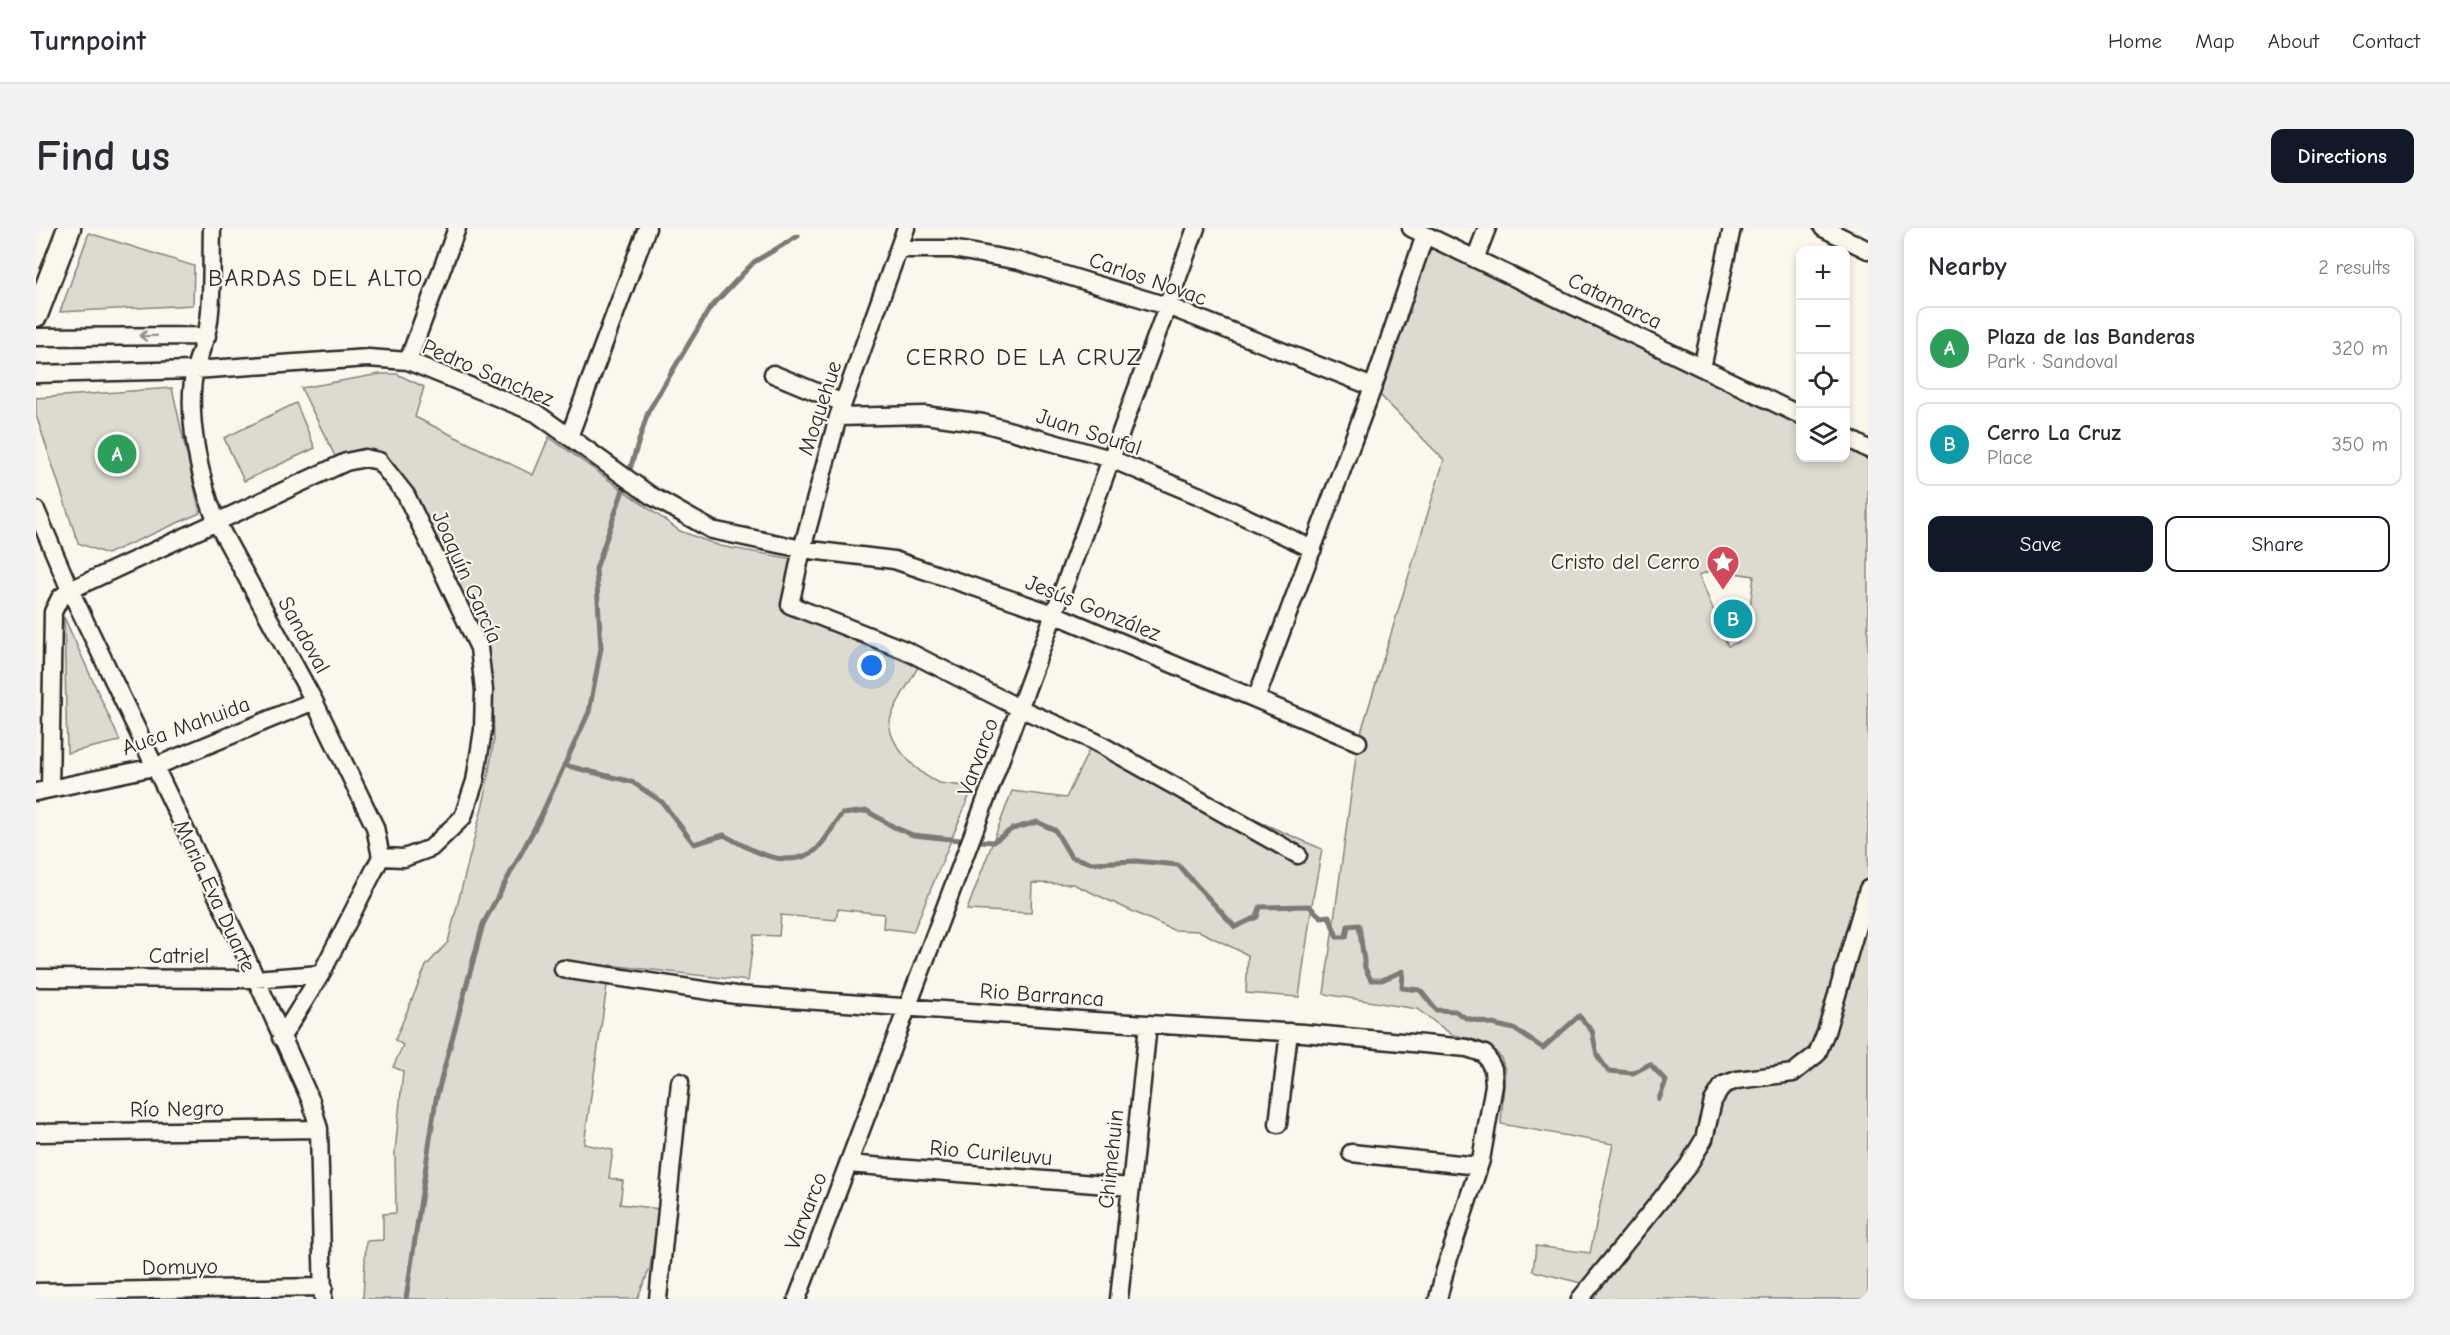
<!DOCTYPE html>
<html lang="en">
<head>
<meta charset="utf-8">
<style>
	:root { --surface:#fff; --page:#f2f2f3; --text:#2b2b33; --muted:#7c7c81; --line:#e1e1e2; --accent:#111827 }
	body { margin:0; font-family:"Comic Neue",sans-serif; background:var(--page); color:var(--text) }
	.controls { position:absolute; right:18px; top:18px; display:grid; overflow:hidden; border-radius:12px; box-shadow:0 3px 9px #0003 }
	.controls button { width:54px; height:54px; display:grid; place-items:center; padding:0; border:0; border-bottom:2px solid var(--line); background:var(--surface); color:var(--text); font:30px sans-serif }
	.you { position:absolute; left:836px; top:438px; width:21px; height:21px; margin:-15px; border:4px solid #fff; border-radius:50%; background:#1a73e8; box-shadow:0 0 0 9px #1a73e833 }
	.badge { display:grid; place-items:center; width:39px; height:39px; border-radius:50%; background:var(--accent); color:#fff; font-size:20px; font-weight:700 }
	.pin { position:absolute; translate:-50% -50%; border:3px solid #fff; box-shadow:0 2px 6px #0006 }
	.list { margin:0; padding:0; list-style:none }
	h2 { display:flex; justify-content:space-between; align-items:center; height:78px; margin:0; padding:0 24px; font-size:26px }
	h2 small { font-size:20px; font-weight:400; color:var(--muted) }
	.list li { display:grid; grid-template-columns:39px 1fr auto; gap:18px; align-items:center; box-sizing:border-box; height:84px; margin:0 12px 12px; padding:0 12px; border:2px solid var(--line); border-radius:12px }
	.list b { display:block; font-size:22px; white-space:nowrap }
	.list p { margin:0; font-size:20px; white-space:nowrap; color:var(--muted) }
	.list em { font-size:20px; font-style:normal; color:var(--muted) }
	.actions { display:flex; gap:12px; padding:18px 24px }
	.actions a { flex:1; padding:14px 0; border:2px solid var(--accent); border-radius:12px; text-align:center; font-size:21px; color:var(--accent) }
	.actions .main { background:var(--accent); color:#fff }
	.icon { flex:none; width:33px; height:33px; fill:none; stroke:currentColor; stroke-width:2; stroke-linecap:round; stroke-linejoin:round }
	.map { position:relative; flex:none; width:1832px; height:1071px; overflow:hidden; border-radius:12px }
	header { display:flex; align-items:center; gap:36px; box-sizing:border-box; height:84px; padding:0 30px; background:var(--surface); border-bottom:2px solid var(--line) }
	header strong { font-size:28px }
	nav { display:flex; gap:33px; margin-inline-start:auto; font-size:21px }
	.intro { display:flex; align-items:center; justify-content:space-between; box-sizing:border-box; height:144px; padding:0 36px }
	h1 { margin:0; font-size:42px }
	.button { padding:15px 27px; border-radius:12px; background:var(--accent); color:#fff; font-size:21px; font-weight:700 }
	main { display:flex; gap:36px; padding:0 36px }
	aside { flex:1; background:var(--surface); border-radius:12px; box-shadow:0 3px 9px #0003 }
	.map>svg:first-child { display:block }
</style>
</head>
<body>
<header>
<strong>Turnpoint</strong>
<nav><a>Home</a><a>Map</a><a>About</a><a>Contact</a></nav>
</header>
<div class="intro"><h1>Find us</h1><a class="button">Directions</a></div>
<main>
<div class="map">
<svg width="1832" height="1071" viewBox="0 0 1832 1071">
	<rect width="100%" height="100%" fill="#fbf7ec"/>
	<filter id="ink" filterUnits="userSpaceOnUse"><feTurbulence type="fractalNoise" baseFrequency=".0167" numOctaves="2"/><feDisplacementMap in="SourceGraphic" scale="12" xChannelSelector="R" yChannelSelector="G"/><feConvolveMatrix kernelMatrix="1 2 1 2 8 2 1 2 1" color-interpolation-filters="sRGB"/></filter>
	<g filter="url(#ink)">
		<path fill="#dddad0" stroke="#84827e" stroke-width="1.5" fill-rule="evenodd" d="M53,5L158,38L157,77L24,84Z
			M1392,14L1764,195V230H1810V217L1832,228V1071H1534L1545,1055L1497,1043L1500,1018L1554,1025L1577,916L1465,896L1469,842L1465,830L1457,821L1445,814L1415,806L1381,781L1288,766L1322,514L1408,232L1341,164ZM1677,342L1718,348L1712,395L1703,414L1692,418L1663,347Z
			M344,146H361L388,159L379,189L497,247L513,209L644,303L684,318L757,331L747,374L749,384L882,439C874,455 861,472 855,489C847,512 884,549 904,555C914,557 926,557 937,559L877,704L847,700L848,686L802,681L800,692L745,687L743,708L718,707L712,753L574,737L548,916L577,922L573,950L587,953L584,976L623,981L614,1040L601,1071H327L330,1013L347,1012V986L360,985L359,924L367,843L357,839L367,817L359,812L390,738L412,714L449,568L458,511L456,451L452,430L372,258L355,236L300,230L265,160Z
			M136,160L164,285L71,326L42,315L0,187V170Z
			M260,175L279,220L208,253L188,210Z
			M28,389L84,513L31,525Z
			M1054,520L1286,621L1277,670L1263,769L1210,765L1212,727L1163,703L1137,702L1037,656L996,655L995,685L931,682L976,563L1030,570Z"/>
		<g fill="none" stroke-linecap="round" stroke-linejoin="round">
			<path stroke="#7b7a75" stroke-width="5" d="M594,241L612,184L674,80L718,34L762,8
				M528,537L596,554L626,574L658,616L688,607C715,622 747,642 777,624C788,617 798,596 806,586L831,583L858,599L877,607L924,612
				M945,613L957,614L976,601L1001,594L1019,602L1035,629L1056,635L1100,633L1142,637L1199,699L1221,689L1224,679L1273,678L1285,689L1293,688L1301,709H1310L1312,698L1323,697L1329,740L1335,752H1346L1367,743L1366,760L1384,762L1400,782L1419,783L1430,790L1478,801L1507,820L1543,788L1556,803L1561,827L1572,843L1597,845L1614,836L1630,853L1623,871
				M370,1071L400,871L447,696L503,592L553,484L565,420L560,341L589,256"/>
			<g stroke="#2b2b2b" stroke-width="21">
				<path id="street" d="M176,0C175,30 177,62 173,93C171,110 163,125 159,141C149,186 164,253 181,295L278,473L339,599L345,629L285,746L245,810
					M870,0L802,189L766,321L754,377L869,422L983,480L1058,513L1262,627
					M1375,0L1764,187
					M1787,0L1832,22
					M864,21H916L983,33L1131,78L1337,159
					M1439,31L1451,0
					M0,109L171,108
					M372,133L421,0
					M1666,140L1696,0
					M0,146L159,142L332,130L372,133L500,185L614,267L676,302L766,321L858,332L1018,386L1322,514
					M737,146L807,175
					M802,189L889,187L947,195L1075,231L1171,271L1277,321
					M533,209L611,0
					M1810,209L1832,221
					M0,282L34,362L207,722L275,873L283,901L287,1071
					M1220,471L1337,159L1389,7
					M14,561L17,384L24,370L34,362L310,234L329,230L343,233L370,267L443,420L448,462L447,502L439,553L427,589L395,620L368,630L345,629
					M0,564L118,539L278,473
					M527,741L700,767L1059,793L1267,805L1431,820L1449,826L1457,841L1458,857L1445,932L1409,1042L1402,1071
					M0,750L218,751L285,746
					M1242,896L1253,804
					M0,905L283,901
					M1315,925L1443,938
					M812,936L1095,959
					M0,1064L288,1059
					M622,1071L644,854
					M761,1071L943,590L1160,0
					M1083,1071L1112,797
					M1544,1071L1652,938L1668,911L1677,873L1687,857L1701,852L1757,845L1781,826L1790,804L1832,661"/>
			</g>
			<g stroke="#2b2b2b" stroke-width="27">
				<path id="secondary" d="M0,87L33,0"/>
			</g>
			<use href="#street" stroke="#fbf7ec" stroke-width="16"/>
			<use href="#secondary" stroke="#fbf7ec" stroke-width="22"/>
		</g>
		<defs><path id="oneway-shaft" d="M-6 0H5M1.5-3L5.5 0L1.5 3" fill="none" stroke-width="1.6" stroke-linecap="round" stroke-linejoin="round" transform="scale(1.5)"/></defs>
		<use stroke="#93918c" href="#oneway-shaft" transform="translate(112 108) rotate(179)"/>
	</g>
	<defs>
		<g id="sight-pin" transform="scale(1.725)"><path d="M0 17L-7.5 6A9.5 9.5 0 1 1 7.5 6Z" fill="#d1495b" stroke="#fbf7ec"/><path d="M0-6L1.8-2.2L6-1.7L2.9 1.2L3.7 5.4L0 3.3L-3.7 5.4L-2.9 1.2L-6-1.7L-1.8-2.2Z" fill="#fff"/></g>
	</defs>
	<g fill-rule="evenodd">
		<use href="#sight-pin" x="1687" y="334"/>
	</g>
	<g text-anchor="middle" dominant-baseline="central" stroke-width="4.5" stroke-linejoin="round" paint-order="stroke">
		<g font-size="22" fill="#2b2b2b" stroke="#fbf7ec">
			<text transform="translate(1112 51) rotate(19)">Carlos Novac</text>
			<text transform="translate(1579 73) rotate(26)">Catamarca</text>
			<text transform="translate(452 145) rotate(23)">Pedro Sanchez</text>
			<text transform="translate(784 180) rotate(-72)">Moquehue</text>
			<text transform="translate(1053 204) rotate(18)">Juan Soufal</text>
			<text transform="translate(431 349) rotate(66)">Joaquín García</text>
			<text transform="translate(1057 380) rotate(22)">Jesús González</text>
			<text transform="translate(268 407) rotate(61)">Sandoval</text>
			<text transform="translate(150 498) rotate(-20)">Auca Mahuida</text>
			<text transform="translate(942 529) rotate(-70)">Varvarco</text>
			<text transform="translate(179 668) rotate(65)">Maria Eva Duarte</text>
			<text x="143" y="728">Catriel</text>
			<text transform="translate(1006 767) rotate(4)">Rio Barranca</text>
			<text transform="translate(141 881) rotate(-1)">Río Negro</text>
			<text transform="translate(955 925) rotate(5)">Rio Curileuvu</text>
			<text transform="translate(1075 931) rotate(-84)">Chimehuin</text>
			<text transform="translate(770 983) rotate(-69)">Varvarco</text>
			<text transform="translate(144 1039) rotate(-1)">Domuyo</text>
		</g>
		<g font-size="22" fill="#2b2b2b" stroke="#fbf7ec" text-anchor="end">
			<text x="1664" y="334">Cristo del Cerro</text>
		</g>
		<g font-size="24" letter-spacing="1.5" fill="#2b2b2b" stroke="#fbf7ec">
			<text x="280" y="50">BARDAS DEL ALTO</text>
			<text x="988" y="129">CERRO DE LA CRUZ</text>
		</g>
	</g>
</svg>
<div class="controls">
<button>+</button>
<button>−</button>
<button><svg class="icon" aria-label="locate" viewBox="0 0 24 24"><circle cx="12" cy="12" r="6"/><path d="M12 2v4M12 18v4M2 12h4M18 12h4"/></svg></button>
<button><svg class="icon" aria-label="layers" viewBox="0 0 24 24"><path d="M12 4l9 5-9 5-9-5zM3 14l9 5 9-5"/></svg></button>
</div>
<div class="you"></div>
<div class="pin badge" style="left:81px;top:226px;background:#2e9e5b">A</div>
<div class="pin badge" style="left:1697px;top:391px;background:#0f9aa8">B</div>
</div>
<aside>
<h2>Nearby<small>2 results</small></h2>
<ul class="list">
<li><span class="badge" style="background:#2e9e5b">A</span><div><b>Plaza de las Banderas</b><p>Park · Sandoval</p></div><em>320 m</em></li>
<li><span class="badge" style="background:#0f9aa8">B</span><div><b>Cerro La Cruz</b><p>Place</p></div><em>350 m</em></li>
</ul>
<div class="actions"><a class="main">Save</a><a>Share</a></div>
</aside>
</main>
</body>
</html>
